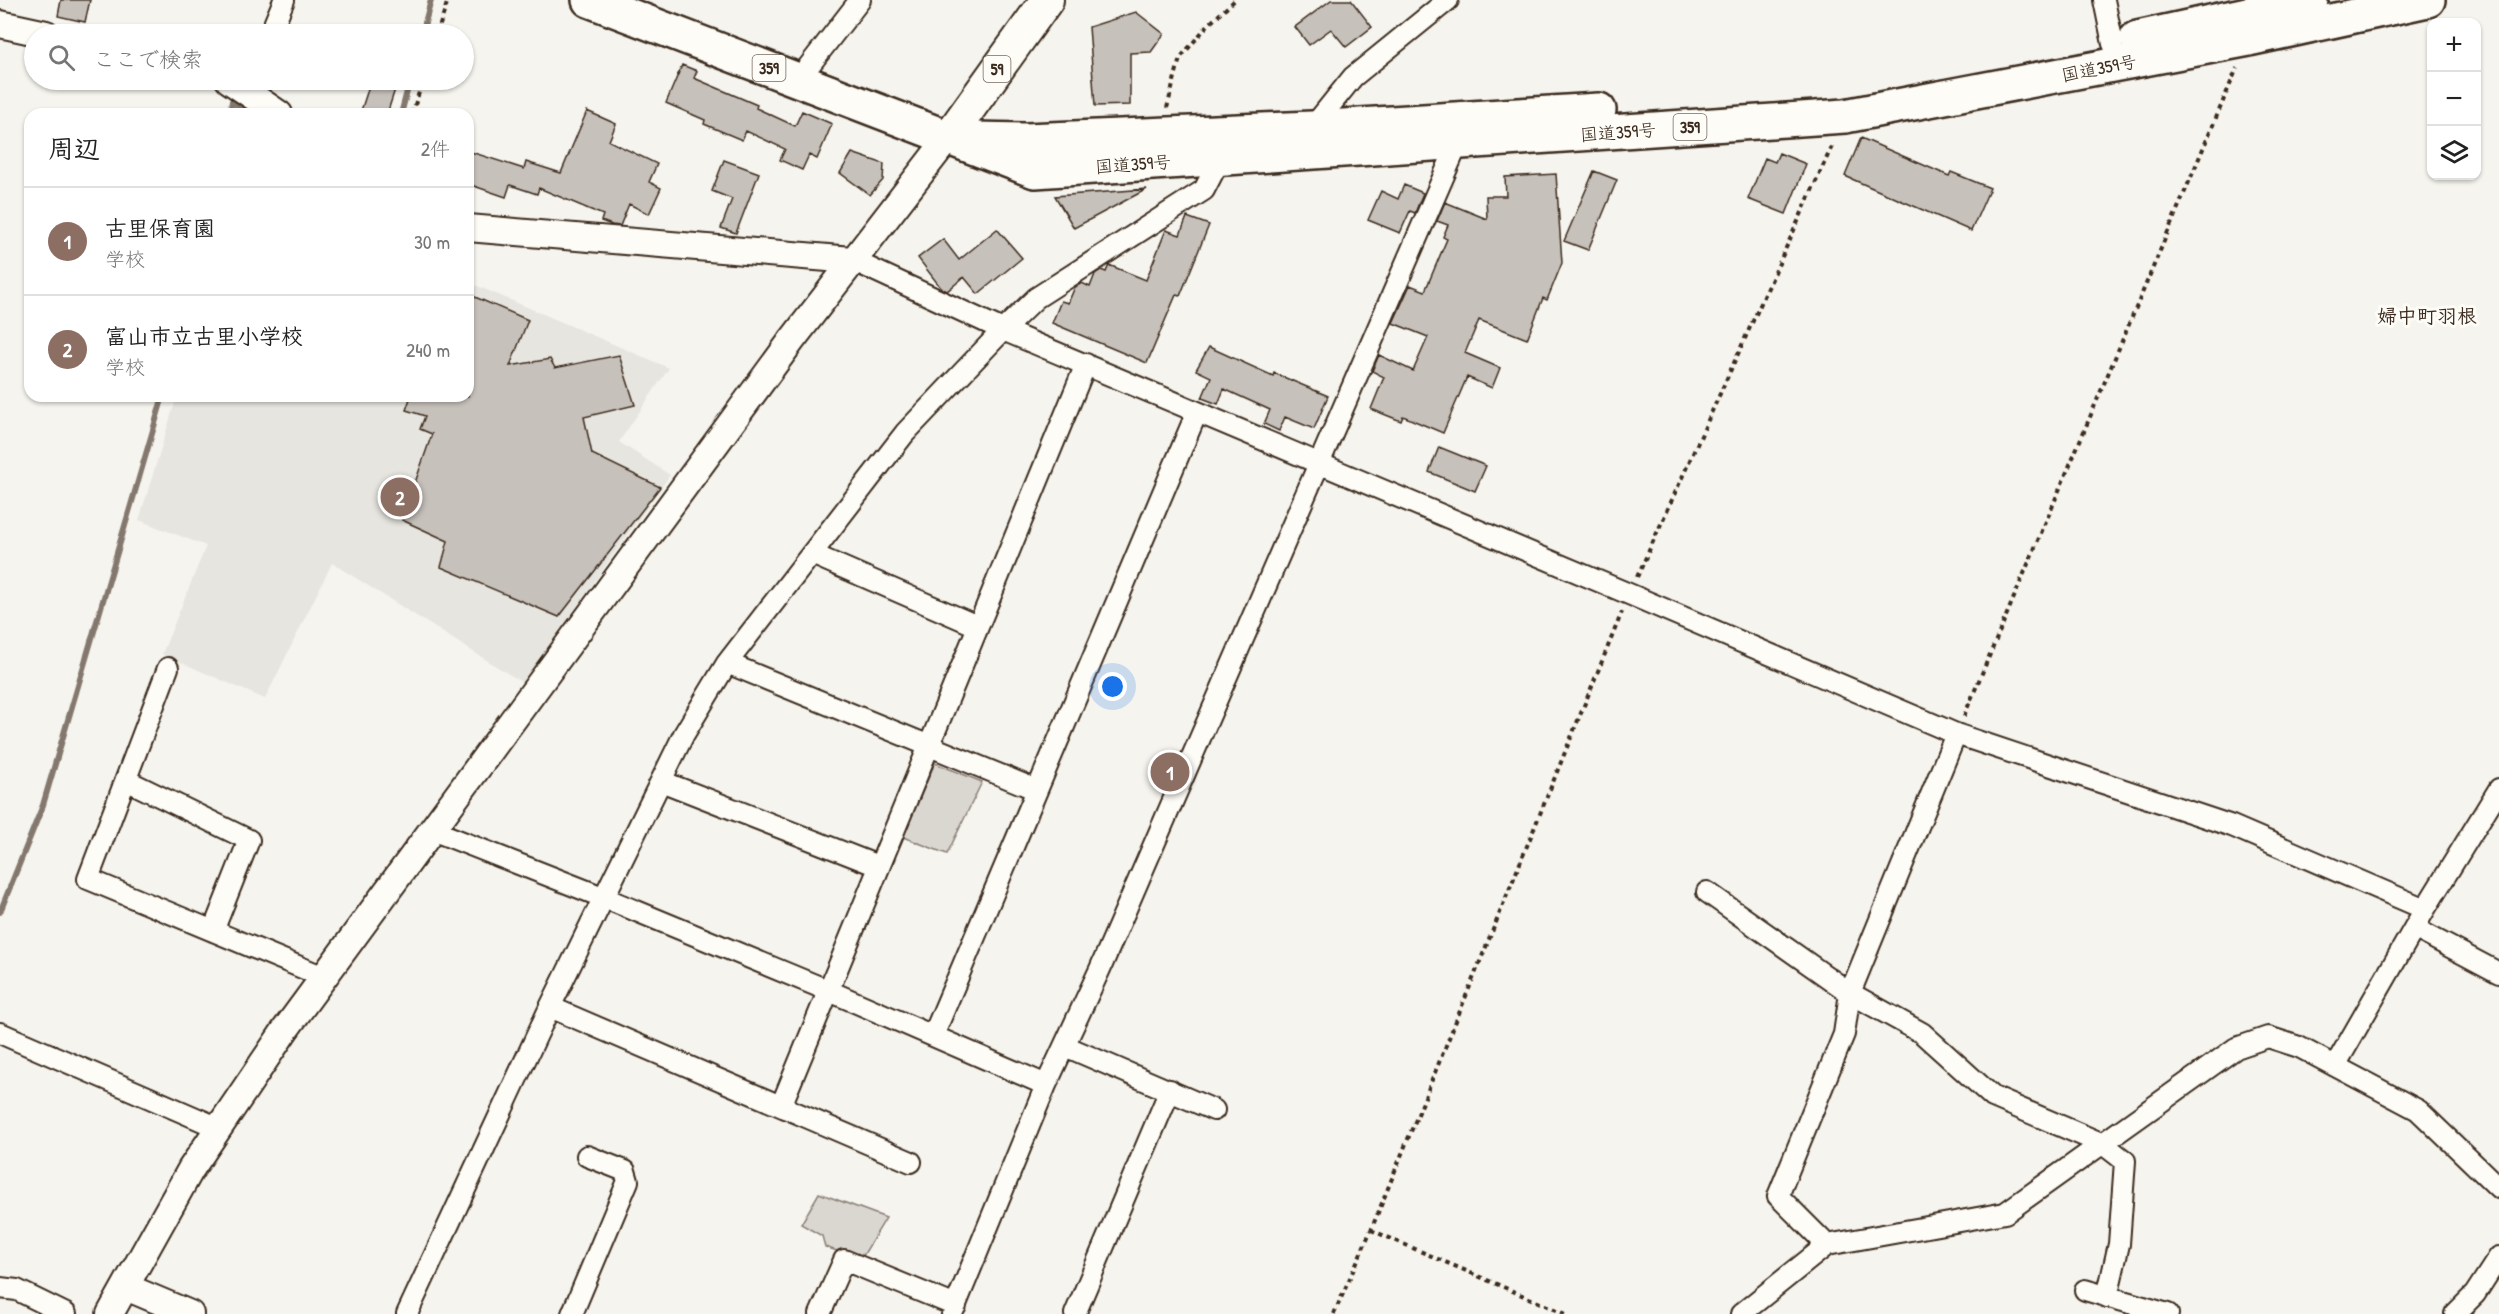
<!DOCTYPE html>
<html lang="ja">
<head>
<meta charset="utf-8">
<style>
	:root { --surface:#fff; --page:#f2f2f2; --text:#222; --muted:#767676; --line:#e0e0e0; --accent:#2563eb }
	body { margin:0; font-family:"Patrick Hand","Klee One",sans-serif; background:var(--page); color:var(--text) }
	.controls { position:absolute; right:18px; top:18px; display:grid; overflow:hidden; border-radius:12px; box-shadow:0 2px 4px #0004 }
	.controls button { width:54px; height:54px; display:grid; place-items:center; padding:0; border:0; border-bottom:2px solid var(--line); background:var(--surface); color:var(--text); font:30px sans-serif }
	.you { position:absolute; left:1113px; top:687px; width:21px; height:21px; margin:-15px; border:4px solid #fff; border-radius:50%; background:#1a73e8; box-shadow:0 0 0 9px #1a73e833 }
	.badge { display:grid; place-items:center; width:39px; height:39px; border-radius:50%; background:var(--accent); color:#fff; font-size:20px; font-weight:700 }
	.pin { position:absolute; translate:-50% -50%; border:3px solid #fff; box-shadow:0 2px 6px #0006 }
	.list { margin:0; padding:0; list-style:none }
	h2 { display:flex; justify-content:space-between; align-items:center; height:78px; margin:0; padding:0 24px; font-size:26px }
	h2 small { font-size:20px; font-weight:400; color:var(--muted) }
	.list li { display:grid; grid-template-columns:39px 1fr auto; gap:18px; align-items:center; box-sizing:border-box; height:108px; padding:0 24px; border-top:2px solid var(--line) }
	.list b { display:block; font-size:22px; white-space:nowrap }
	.list p { margin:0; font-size:20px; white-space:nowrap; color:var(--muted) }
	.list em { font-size:20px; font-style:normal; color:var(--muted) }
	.icon { flex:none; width:33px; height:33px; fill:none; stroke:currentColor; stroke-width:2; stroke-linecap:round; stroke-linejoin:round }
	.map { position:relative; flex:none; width:2499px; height:1314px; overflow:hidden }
	.search { position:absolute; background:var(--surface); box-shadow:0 2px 4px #0004; left:24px; top:24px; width:450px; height:66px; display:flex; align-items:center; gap:15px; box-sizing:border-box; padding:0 21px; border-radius:33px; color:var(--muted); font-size:22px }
	.panel { position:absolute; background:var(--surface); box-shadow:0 2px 4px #0004; left:24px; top:108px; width:450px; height:294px; border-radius:18px }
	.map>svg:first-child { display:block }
</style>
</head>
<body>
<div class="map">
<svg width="2499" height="1314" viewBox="0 0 2499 1314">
	<rect width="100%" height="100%" fill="#f5f4ee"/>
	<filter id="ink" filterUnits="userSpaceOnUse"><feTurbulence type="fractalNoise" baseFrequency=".0167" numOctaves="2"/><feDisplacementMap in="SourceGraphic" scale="12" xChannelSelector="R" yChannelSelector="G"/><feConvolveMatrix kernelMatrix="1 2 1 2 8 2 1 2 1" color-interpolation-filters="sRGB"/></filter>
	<g filter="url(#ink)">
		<path fill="#e7e5df" d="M468,282L669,368L619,442L670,475L523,683L332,563L265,699L162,654L206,546L139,520L177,396H468Z"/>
		<path fill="#dad6d0" stroke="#8a8077" stroke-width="1.5" d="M935,763L982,782L947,854L903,837Z
			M819,1193L886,1218L861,1259L825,1247L822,1236L801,1224Z"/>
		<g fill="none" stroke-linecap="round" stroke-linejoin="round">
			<path stroke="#84786e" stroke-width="6" d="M422,34L431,0
				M230,114L232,101L248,114
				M401,114L410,80
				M0,912L43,805L163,396"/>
		</g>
		<path fill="#c7c1bb" stroke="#3b2a1e" stroke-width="1.5" d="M61,0H90L85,22L58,16Z
			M1331,0H1351L1372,27L1346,47L1331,29L1309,45L1295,27Z
			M1136,12L1164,34L1151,52L1130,53V105L1095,106L1089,27Z
			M682,65L697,71L694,78L757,105L756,108L795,126L802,111L832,124L817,159L809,155L802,170L780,160L785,149L746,131L742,140L704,124L705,120L666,103Z
			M371,80H398L387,114H360Z
			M587,111L616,124L609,141L657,164L649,182L661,188L649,214L629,204L620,226L612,225L601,221L603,215L539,188L537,194L510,185L506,197L468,184V151L524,169L526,162L561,173Z
			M1861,138L1949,176L1951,172L1990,188L1971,231L1845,176Z
			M852,153L884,164L883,180L870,195L840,173Z
			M1779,153L1806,164L1786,214L1748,199L1765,158L1775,162Z
			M724,160L759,173L736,233L721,228L732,199L712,191Z
			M1594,171L1617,180L1588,250L1564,241Z
			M1556,174L1562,263L1547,300L1543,298L1527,339L1479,320L1465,353L1500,368L1492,388L1467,377L1443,433L1403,416L1401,421L1371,409L1384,377L1372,371L1379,355L1413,371L1428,337L1393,323L1410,285L1425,291L1447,239L1443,237L1448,225L1437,221L1445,202L1487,219L1486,196H1506L1505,177Z
			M1404,185L1423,193L1415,213L1410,211L1400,233L1368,220L1381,191L1398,199Z
			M1147,189L1074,228L1055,196Z
			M1187,217L1209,225L1180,296L1176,295L1147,363L1052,323L1061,301L1068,303L1075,287L1082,283L1090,287L1095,274L1101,270L1106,272L1109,265L1146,280L1166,230L1180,235Z
			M997,229L1022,258L978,294L964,277L947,291L941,288L918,258L943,239L959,260Z
			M468,294L528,320L510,366L550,359L555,368L619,355L635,405L584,417L592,454L660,487L559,617L441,567L448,541L402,520L432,434L420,429L425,416L406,410L411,396H468Z
			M1209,347L1273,376L1274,373L1328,396L1314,429L1285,417L1279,431L1264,424L1270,410L1224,389L1218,404L1202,398L1211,377L1196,370Z
			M1439,447L1486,466L1475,491L1429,472Z"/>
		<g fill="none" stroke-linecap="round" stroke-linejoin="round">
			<g stroke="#3b2a1e" stroke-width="24">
				<path id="minor" d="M2104,0L2113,44
					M270,34L284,0
					M798,80L860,0
					M1312,128L1353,77L1448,0
					M852,260L1003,330L1629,594L1956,734L2232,826L2425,909
					M812,554L977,626
					M727,663L1037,790
					M168,668L88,879L324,977
					M126,780L249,840L213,931
					M661,781L878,866
					M432,830L605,898L827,990L1046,1085
					M1707,892L1850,993L1922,1033L1993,1097L2103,1144L2125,1161L2119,1244L2107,1297
					M2414,928L2499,973
					M550,1007L911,1162
					M0,1033L219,1128
					M933,1036L1197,412
					M1065,1046L1214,1110
					M2335,1066L2425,909L2499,789
					M781,1106L1086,364
					M1827,1245L1778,1196L1844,1034L1850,993L1956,734
					M0,1288L17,1290L66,1314
					M2085,1290L2168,1314
					M407,1314L550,1007L684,734L727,663L905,433L1003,330L1036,298L1204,190L1220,159
					M572,1314L628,1181L625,1171L587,1156
					M820,1314L844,1260L956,1306
					M952,1314L1046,1085L1100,969L1458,143
					M1075,1314L1170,1090
					M1741,1314L1827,1245L2005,1213L2236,1048L2268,1037L2299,1047L2418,1110L2499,1188
					M2455,1314L2475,1294L2499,1257"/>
			</g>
			<g stroke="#3b2a1e" stroke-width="30">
				<path id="tertiary" d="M0,24L46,34
					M229,80L279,114
					M468,228L852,260
					M126,1287L190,1314
					M110,1314L191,1169L285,1030L792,340L948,138"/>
			</g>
			<g stroke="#3b2a1e" stroke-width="36">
				<path id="primary" d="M948,138L1047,0"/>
			</g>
			<g stroke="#3b2a1e" stroke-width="38">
				<path id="trunk" d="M589,0L1035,171L1845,116L2249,39L2428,0
					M2137,38L2311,0
					M974,139L1026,140L1312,128L1599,110"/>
			</g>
			<path stroke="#3b2a1e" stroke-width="4" stroke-dasharray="4.5 4.5" stroke-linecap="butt" d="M437,34L448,0
				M1167,108L1180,58L1208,25L1235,0
				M412,114L423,80
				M1637,577L1833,144
				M1964,716L2237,68
				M1371,1230L1566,1314
				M1334,1314L1371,1230L1622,612"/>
			<use href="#minor" stroke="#fdfcf7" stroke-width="20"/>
			<use href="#tertiary" stroke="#fdfcf7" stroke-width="26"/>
			<use href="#primary" stroke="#fdfcf7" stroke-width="32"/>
			<use href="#trunk" stroke="#fdfcf7" stroke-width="33"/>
		</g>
	</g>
	<g text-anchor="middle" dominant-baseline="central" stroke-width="6" stroke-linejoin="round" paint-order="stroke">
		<g fill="#fdfcf7" stroke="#75695f" stroke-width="1.5">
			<rect x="752.5" y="55" width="33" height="26" rx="4.5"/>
			<rect x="983.5" y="56" width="27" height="26" rx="4.5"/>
			<rect x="1673.5" y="114" width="33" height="26" rx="4.5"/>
		</g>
		<g font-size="16" font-weight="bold" fill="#3b2a1e">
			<text x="769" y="68">359</text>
			<text x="997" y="69">59</text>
			<text x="1690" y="127">359</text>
		</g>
		<g font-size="18" fill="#3b2a1e" stroke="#fdfcf7">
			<text transform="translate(2099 68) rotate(-11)">国道359号</text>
			<text transform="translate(1618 132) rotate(-4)">国道359号</text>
			<text transform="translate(1133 164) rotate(-4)">国道359号</text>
		</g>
		<g font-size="20" font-weight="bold" fill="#3b2a1e" stroke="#fdfcf7">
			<text x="2427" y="315">婦中町羽根</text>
		</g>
	</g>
</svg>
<div class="controls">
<button>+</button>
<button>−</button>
<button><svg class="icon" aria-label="layers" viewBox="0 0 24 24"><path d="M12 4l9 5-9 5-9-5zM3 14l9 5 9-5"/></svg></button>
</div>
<div class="you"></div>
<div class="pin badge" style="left:1170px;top:772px;background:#8d6e63">1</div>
<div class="pin badge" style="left:400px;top:497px;background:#8d6e63">2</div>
<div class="search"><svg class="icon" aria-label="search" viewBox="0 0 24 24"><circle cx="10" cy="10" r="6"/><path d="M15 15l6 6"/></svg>ここで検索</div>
<section class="panel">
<h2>周辺<small>2件</small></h2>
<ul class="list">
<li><span class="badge" style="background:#8d6e63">1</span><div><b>古里保育園</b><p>学校</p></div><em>30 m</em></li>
<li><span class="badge" style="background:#8d6e63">2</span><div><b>富山市立古里小学校</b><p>学校</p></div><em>240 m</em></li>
</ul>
</section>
</div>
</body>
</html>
